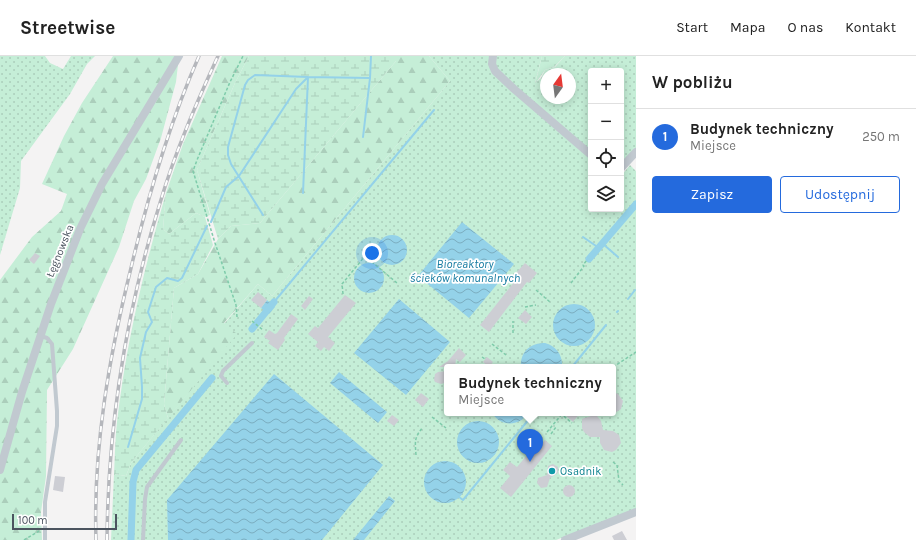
<!DOCTYPE html>
<html lang="pl">
<head>
<meta charset="utf-8">
<style>
	:root { --surface:#fff; --page:#f6f6f6; --text:#222; --muted:#767676; --line:#e0e0e0; --accent:#246add }
	body { margin:0; font-family:Karla,sans-serif; background:var(--page); color:var(--text) }
	.controls { position:absolute; right:12px; top:12px; display:grid; overflow:hidden; border-radius:4px; box-shadow:0 2px 10px #0003 }
	.controls button { width:36px; height:36px; display:grid; place-items:center; padding:0; border:0; border-bottom:1px solid var(--line); background:var(--surface); color:var(--text); font:20px sans-serif }
	.compass { position:absolute; left:540px; top:12px; width:36px; height:36px; border-radius:50%; background:var(--surface); box-shadow:0 2px 10px #0003; rotate:14deg }
	.scale { position:absolute; left:12px; bottom:10px; width:105px; box-sizing:border-box; padding-left:4px; border:2px solid #4b545f; border-top:0; font-size:11px; line-height:14px; white-space:nowrap; color:#4b545f; -webkit-text-stroke:3px #fff; paint-order:stroke }
	.you { position:absolute; left:372px; top:197px; width:14px; height:14px; margin:-10px; border:3px solid #fff; border-radius:50%; background:#1a73e8; box-shadow:0 0 0 6px #1a73e833 }
	.badge { display:grid; place-items:center; width:26px; height:26px; border-radius:50%; background:var(--accent); color:#fff; font-size:13px; font-weight:700 }
	.pin { position:absolute; translate:-50% -33px; filter:drop-shadow(0 1px 2px #0008) }
	.pin::after { content:''; position:absolute; top:21px; width:14px; height:12px; background:inherit; clip-path:polygon(0 0,100% 0,50% 100%) }
	.popup { position:absolute; left:444px; top:308px; width:172px; height:52px; box-sizing:border-box; display:grid; place-content:center; border-radius:4px; background:var(--surface); filter:drop-shadow(0 1px 3px #0005); font-size:13px; white-space:nowrap; color:var(--muted) }
	.popup b { font-size:15px; color:var(--text) }
	.popup::after { content:''; position:absolute; left:50%; top:100%; margin-left:-8px; border:8px solid transparent; border-top-color:var(--surface) }
	.list { margin:0; padding:0; list-style:none }
	h2 { display:flex; justify-content:space-between; align-items:center; height:52px; margin:0; padding:0 16px; font-size:17px }
	h2 small { font-size:13px; font-weight:400; color:var(--muted) }
	.list li { display:grid; grid-template-columns:26px 1fr auto; gap:12px; align-items:center; box-sizing:border-box; height:56px; padding:0 16px; border-top:1px solid var(--line) }
	.list b { display:block; font-size:15px; white-space:nowrap }
	.list p { margin:0; font-size:13px; white-space:nowrap; color:var(--muted) }
	.list em { font-size:13px; font-style:normal; color:var(--muted) }
	.actions { display:flex; gap:8px; padding:12px 16px }
	.actions a { flex:1; padding:9px 0; border:1px solid var(--accent); border-radius:4px; text-align:center; font-size:14px; color:var(--accent) }
	.actions .main { background:var(--accent); color:#fff }
	.icon { flex:none; width:22px; height:22px; fill:none; stroke:currentColor; stroke-width:2; stroke-linecap:round; stroke-linejoin:round }
	.map { position:relative; flex:none; width:636px; height:484px; overflow:hidden }
	header { display:flex; align-items:center; gap:24px; box-sizing:border-box; height:56px; padding:0 20px; background:var(--surface); border-bottom:1px solid var(--line) }
	header strong { font-size:19px }
	nav { display:flex; gap:22px; margin-inline-start:auto; font-size:14px }
	main { display:flex }
	aside { flex:1; background:var(--surface) }
	.map>svg:first-child { display:block }
</style>
</head>
<body>
<header>
<strong>Streetwise</strong>
<nav><a>Start</a><a>Mapa</a><a>O nas</a><a>Kontakt</a></nav>
</header>
<main>
<div class="map">
<svg width="636" height="484" viewBox="0 0 636 484">
	<defs>
		<pattern id="grass-dots" width="8" height="8" patternUnits="userSpaceOnUse"><rect width="8" height="8" fill="#c5eed7"/><path d="M2 2h.1M6 6h.1" fill="none" stroke="#abcebb" stroke-width="1.8" stroke-linecap="round"/></pattern>
		<pattern id="forest-firs" width="22" height="20" patternUnits="userSpaceOnUse"><rect width="22" height="20" fill="#c5eed7"/><path d="M5 1l3.5 6h-7zM16 11l3.5 6h-7z" fill="#abcebb"/></pattern>
		<pattern id="wetland-marsh" width="20" height="14" patternUnits="userSpaceOnUse"><rect width="20" height="14" fill="#c5eed7"/><path d="M1 5h8M5 5V1M11 12h8M15 12V8" fill="none" stroke="#abcebb"/></pattern>
		<pattern id="water-waves" width="16" height="10" patternUnits="userSpaceOnUse"><rect width="16" height="10" fill="#94d2e9"/><path d="M0 5q4-4 8 0t8 0" fill="none" stroke="#7badc0"/></pattern>
	</defs>
	<rect width="100%" height="100%" fill="#f4f3f3"/>
	<path fill="url(#grass-dots)" fill-rule="evenodd" d="M0,0H45L50,7L63,13L71,0H95L87,8L70,38L21,105L20,132L0,199Z
		M429,0H542L535,27L541,22L545,14L555,11L565,0H636V93L621,110V15H591V153H621V120L630,109L636,115V453L556,484H111L114,418L126,420L131,407L236,278L224,268L258,228L272,240L450,25ZM546,18H570V42H546ZM447,311H613V357H447Z"/>
	<path fill="url(#forest-firs)" d="M113,0H179L176,26L161,82L146,123L134,145L119,191L73,293L47,334L46,420L41,456L42,484H0V224L32,181L61,155L67,138L42,128L64,80L82,47Z
		M222,0H249L235,27L197,114L210,159L205,161L196,157L169,178L163,173L166,137L183,88Z
		M396,0H429L450,25L272,240L258,228L224,267L237,278L168,362L164,348L174,232L198,218L218,183L231,170L260,167L396,5Z"/>
	<path fill="url(#wetland-marsh)" d="M249,0H396V5L260,167L231,170L218,183L197,114L235,27Z
		M542,0H565L554,11L545,14L535,28Z
		M166,137L163,173L169,178L196,157L205,161L213,189L198,218L174,232L164,348L168,362L131,407L126,420L114,418C115,400 115,383 117,366C126,288 144,212 166,137Z"/>
	<path fill="url(#water-waves)" d="M462,166L514,208L469,262L418,220Z
		M377 194a15 15 0 1 1 30 0a15 15 0 1 1-30 0Z
		M354 222a15 15 0 1 1 30 0a15 15 0 1 1-30 0Z
		M399,243L450,286L406,339L354,297Z
		M267,244L275,251L269,258L261,252Z
		M553 269a21 21 0 1 1 42 0a21 21 0 1 1-42 0Z
		M545,287C556,290 563,299 562,311H521C520,296 530,287 545,287Z
		M339,316L387,356L378,367L330,327Z
		M274,318L383,409L322,484H168L167,444Z
		M492,357H528C519,371 501,371 492,357Z
		M457 386a21 21 0 1 1 42 0a21 21 0 1 1-42 0Z
		M424 426a21 21 0 1 1 42 0a21 21 0 1 1-42 0Z
		M389,440L395,445L364,484H353Z"/>
	<g fill="none" stroke-linecap="round" stroke-linejoin="round">
		<path stroke="#94d2e9" stroke-width="2" d="M363,81L370,22
			M263,159L231,108L228,99V91L245,29L248,24L255,19L308,21L303,137
			M211,166L226,131L239,120L296,33L308,21L370,22L371,0
			M583,181L599,192
			M603,188L618,201
			M628,243L635,234
			M274,246L434,54
			M617,256L618,255
			M572,311L606,269
			M128,391L142,343V331L140,302L146,276L152,266L148,256L156,231L167,222L178,225L182,222L207,170
			M459,441L463,444L534,357"/>
		<path stroke="#94d2e9" stroke-width="7" d="M589,203L636,148
			M252,273L274,246
			M131,484L133,426L136,414L212,322"/>
	</g>
	<path fill="#cdced4" d="M35,197L40,200L34,208L29,204Z
		M525,207L537,217L529,227L527,226L489,276L480,269L519,220L516,217Z
		M258,236L267,244L261,252L251,244Z
		M345,239L356,247L328,281L335,287L329,295L324,291L321,295L315,290L318,286L308,278L315,270L318,272Z
		M309,240L313,243L305,254L301,250Z
		M525,254L532,261L526,268L518,262Z
		M291,258L298,263L284,282L285,284L278,294L268,287L270,285L264,281L269,274L275,278L277,277Z
		M459,292L466,299L460,306L456,303L455,311H439L448,305Z
		M487,301L493,306L489,311L483,306Z
		M447,315L445,325L444,327L441,328L435,326L434,324L435,318L438,316Z
		M613,336L618,338L623,345L621,353L613,358Z
		M421,337L429,343L423,351L415,344Z
		M563,357H580L573,366Z
		M392,359L399,364L394,370L387,365Z
		M591,360H597L601,365L603,374L613,375L619,379L621,387L616,394L612,396L604,394L600,387V381H590L584,376L582,372V363Z
		M545,384L552,390L511,441L500,432L510,420L503,414L510,406L517,411L533,392L536,395Z
		M553,408L558,411V417L550,422L547,431L541,432L537,427L538,422L547,419L548,410Z
		M55,420L65,421L63,436L53,434Z
		M563 435a6 6 0 1 1 12 0a6 6 0 1 1-12 0Z
		M622,475L627,484H614L612,480Z"/>
	<g fill="none" stroke-linecap="round" stroke-linejoin="round">
		<path stroke="#7ecbaa" stroke-width="1.5" stroke-dasharray="3 2" stroke-linecap="butt" d="M571,227L584,210L583,209L587,204
			M536,234L550,246
			M343,238L342,228L365,200L397,227
			M525,251L536,249
			M237,261L236,249L215,187L193,115L197,104L230,26L243,0
			M252,265L263,274
			M513,277V265
			M492,288L506,299
			M482,301L485,303
			M613,311L636,296
			M445,345L447,347
			M560,357L572,367
			M600,357V361
			M432,361L446,372
			M547,376L562,358
			M551,378L556,371
			M416,399C415,385 414,382 423,371
			M613,406L617,409L619,425L623,429
			M24,484L39,475"/>
		<path stroke="#c1c9d0" stroke-width="4" d="M41,280L47,282L52,288L57,355V370L45,446V484
			M227,327L221,320L223,315L252,287
			M143,484L145,443L147,431L181,384"/>
		<path stroke="#c1c9d0" stroke-width="8" d="M493,0L492,8L495,15L514,33L591,99
			M621,112L636,96
			M0,414L22,336L51,248L80,173L102,128L179,0
			M565,484L636,456"/>
		<g stroke="#b5b7bc" stroke-width="3.5">
			<path id="rail" d="M96,484C93,392 109,301 131,212C148,140 169,68 199,0
				M107,484C108,370 126,256 160,147C175,96 196,48 218,0"/>
		</g>
		<use href="#rail" stroke="#fff" stroke-width="2" stroke-dasharray="6" stroke-linecap="butt"/>
	</g>
	<circle fill="#0f9aa8" stroke="#fff" stroke-width="1.5" cx="552" cy="415" r="4"/>
	<g text-anchor="middle" dominant-baseline="central" stroke-width="3.5" stroke-linejoin="round" paint-order="stroke">
		<g font-size="11" fill="#4b545f" stroke="#fff">
			<text transform="translate(60 195) rotate(-68)">Łęgnowska</text>
		</g>
		<g font-size="11" fill="#0d838f" stroke="#fff" text-anchor="start">
			<text x="560" y="415">Osadnik</text>
		</g>
		<g font-size="12" font-style="italic" fill="#147ba1" stroke="#fff">
			<text x="465" y="208">Bioreaktory<tspan x="465" dy="14">ścieków komunalnych</tspan></text>
		</g>
	</g>
</svg>
<div class="controls">
<button>+</button>
<button>−</button>
<button><svg class="icon" aria-label="locate" viewBox="0 0 24 24"><circle cx="12" cy="12" r="6"/><path d="M12 2v4M12 18v4M2 12h4M18 12h4"/></svg></button>
<button><svg class="icon" aria-label="layers" viewBox="0 0 24 24"><path d="M12 4l9 5-9 5-9-5zM3 14l9 5 9-5"/></svg></button>
</div>
<svg class="compass" viewBox="-18 -18 36 36"><path d="M0-13l5 13h-10z" fill="#e53935"/><path d="M0 13l5-13h-10z" fill="#767676"/></svg>
<div class="scale">100 m</div>
<div class="you"></div>
<div class="pin badge" style="left:530px;top:406px">1</div>
<div class="popup"><b>Budynek techniczny</b>Miejsce</div>
</div>
<aside>
<h2>W pobliżu<small></small></h2>
<ul class="list">
<li><span class="badge">1</span><div><b>Budynek techniczny</b><p>Miejsce</p></div><em>250 m</em></li>
</ul>
<div class="actions"><a class="main">Zapisz</a><a>Udostępnij</a></div>
</aside>
</main>
</body>
</html>
